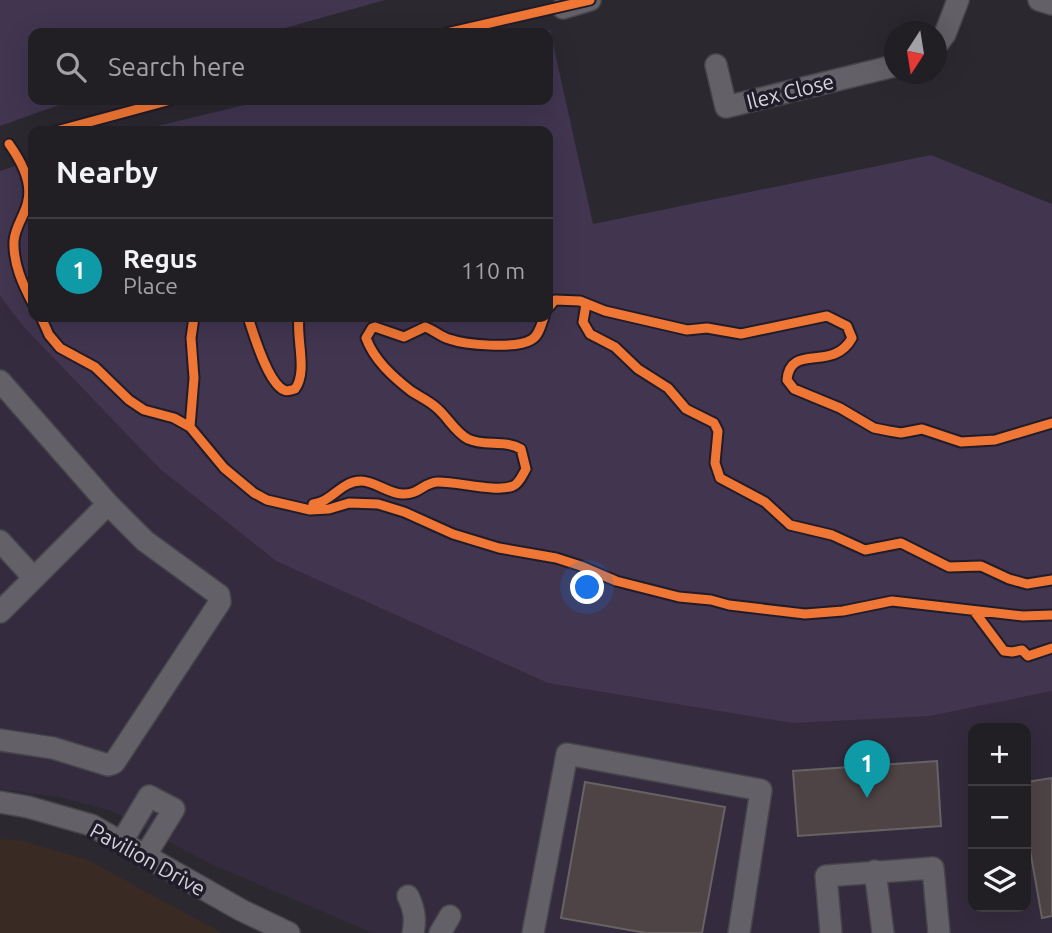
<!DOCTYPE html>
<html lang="en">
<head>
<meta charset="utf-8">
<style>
	:root { --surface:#211e24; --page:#2d2b31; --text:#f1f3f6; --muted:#a2a2a6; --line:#3e3c41; --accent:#2563eb }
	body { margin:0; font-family:Ubuntu,sans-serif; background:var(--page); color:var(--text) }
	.controls { position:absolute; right:21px; bottom:21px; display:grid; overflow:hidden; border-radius:14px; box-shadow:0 7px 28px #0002 }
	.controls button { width:63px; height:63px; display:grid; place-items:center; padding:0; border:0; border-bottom:2px solid var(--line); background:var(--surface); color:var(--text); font:35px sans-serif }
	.compass { position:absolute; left:884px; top:21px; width:63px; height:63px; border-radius:50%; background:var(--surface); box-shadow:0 7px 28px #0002; rotate:192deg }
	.you { position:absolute; left:588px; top:588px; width:24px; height:24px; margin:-18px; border:5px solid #fff; border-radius:50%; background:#1a73e8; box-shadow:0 0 0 10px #1a73e833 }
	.badge { display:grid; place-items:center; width:46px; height:46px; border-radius:50%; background:var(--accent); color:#fff; font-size:23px; font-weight:700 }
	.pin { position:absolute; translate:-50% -58px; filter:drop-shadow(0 2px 4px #0008) }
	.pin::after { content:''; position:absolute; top:37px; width:24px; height:21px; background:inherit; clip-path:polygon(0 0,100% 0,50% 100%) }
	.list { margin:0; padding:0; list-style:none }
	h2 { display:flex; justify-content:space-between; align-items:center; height:91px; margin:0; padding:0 28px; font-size:30px }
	h2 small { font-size:23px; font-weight:400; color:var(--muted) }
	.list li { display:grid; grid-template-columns:46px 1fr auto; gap:21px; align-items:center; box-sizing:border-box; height:105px; padding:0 28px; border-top:2px solid var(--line) }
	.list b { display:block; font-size:26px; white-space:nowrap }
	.list p { margin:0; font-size:23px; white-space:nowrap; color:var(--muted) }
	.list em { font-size:23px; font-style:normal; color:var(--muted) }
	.icon { flex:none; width:38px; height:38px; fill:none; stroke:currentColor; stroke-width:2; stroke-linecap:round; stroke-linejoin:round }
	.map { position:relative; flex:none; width:1052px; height:933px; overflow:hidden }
	.search { position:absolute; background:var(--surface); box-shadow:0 7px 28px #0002; left:28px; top:28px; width:525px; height:77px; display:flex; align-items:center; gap:18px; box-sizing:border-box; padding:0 24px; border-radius:14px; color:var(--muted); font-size:26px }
	.panel { position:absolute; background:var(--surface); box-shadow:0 7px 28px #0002; left:28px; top:126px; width:525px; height:196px; border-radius:14px }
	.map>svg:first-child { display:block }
</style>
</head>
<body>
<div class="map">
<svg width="1052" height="933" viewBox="0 0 1052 933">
	<rect width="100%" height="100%" fill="#2c2830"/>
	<path fill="#392b23" d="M0,839L23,841L88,860L222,933H0Z"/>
	<path fill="#342c3e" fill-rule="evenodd" d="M0,296L24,326L160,469L276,561L930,716L1052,691V933H373L209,863L112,811L60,797L0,789ZM973,728H1026V907H973Z"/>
	<path fill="#413550" d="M0,0H385L267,33H33V100H73L0,126Z
		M550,30L593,224L931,155L1052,204V691L930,716L793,723L548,683L276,561L160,469L23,326L0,296V171L33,160V317H548V131H137L265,100H548V33H538Z"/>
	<path fill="#4f4445" stroke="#676264" stroke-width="2" d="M937,761L941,826L798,836L793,771Z
		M1052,778V916L1042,918L1026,827V782Z
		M585,782L725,807L702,933H646L561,918Z"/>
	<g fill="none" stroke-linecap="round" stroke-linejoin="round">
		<g stroke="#47444b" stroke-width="24">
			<path id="minor" d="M1039,0L1052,4
				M563,8L590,0
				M936,46L945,34L958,0
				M716,65L726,107L894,66
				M0,381L108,504L0,612
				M0,541L34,578
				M0,740L53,748L108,765L114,763L220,602L219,595L145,541L108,504
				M0,802L28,807L91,825L241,910L289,933
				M121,843L149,796L174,809L145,856
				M875,871L883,933
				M408,896C414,909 416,918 413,933
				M440,933L450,916
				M533,933L567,754L761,790L739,933
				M831,933L826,876L933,868L939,933"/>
		</g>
		<use href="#minor" stroke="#636167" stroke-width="21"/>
		<g stroke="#211c29" stroke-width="13">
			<path id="cycleway" d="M447,33L590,0
				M56,131L171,100
				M9,144C19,158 32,181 28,200C26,214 15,226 14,241C13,264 23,285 33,304
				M586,304L583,322L590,334L615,347L638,369L668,388L686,409L714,423L718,431L715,463L720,478L765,502L790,525L832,535L865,550L901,543L949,567L981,566L1009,579L1027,584L1052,580
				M548,308L555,300L580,301L605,311L687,330L707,328L741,334L827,316L847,326L852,338C833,373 790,342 787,380L794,389L840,408L874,428L889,431L901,433L922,429L961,442L995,440L1052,423
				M41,317L49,335L60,348L95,367L129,400L144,410L174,418L190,427L224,468L254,493L267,500L310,510L329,509L349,503L378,504L404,512L453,534L499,548L556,558L581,566L616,581L679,597L711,600L729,605L805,614L843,611L892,601L1023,616L1052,615
				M248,317C253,333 268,383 284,390C288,392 291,390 295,389C308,372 296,339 299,317
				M190,427L194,378L191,338L194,317
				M313,504C332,502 341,481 361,481C375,481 387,493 402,494C419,495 423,483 437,482C456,481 496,493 513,486C519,484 523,474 526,469L521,449C504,439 485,447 468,439C455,432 449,419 438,409C430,401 420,397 411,391C393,377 374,360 366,338L372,328L375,327L404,337L425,327C434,330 441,337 449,339C466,345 515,349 531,340C539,336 541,325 544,317
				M974,611L1004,651L1012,652L1022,650L1028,656L1052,648"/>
		</g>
		<use href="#cycleway" stroke="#f07635" stroke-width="9"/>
	</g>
	<g text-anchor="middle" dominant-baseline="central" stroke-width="7" stroke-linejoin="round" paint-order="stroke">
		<g font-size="21" fill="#d6d2db" stroke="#211c29">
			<text transform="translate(790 91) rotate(-14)">Ilex Close</text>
			<text transform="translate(148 859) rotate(29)">Pavilion Drive</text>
		</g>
	</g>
</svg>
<div class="controls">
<button>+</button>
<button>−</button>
<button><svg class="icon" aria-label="layers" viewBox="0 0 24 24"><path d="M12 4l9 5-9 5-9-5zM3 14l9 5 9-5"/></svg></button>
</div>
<svg class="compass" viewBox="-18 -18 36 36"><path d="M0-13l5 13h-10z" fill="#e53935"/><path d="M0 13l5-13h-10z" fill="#a2a2a6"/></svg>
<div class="you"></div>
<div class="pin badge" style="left:867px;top:798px;background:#0f9aa8">1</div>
<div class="search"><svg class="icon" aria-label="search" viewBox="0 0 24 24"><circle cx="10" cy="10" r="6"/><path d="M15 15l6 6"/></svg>Search here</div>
<section class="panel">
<h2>Nearby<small></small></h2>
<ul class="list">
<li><span class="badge" style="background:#0f9aa8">1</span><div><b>Regus</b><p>Place</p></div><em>110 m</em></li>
</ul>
</section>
</div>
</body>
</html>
